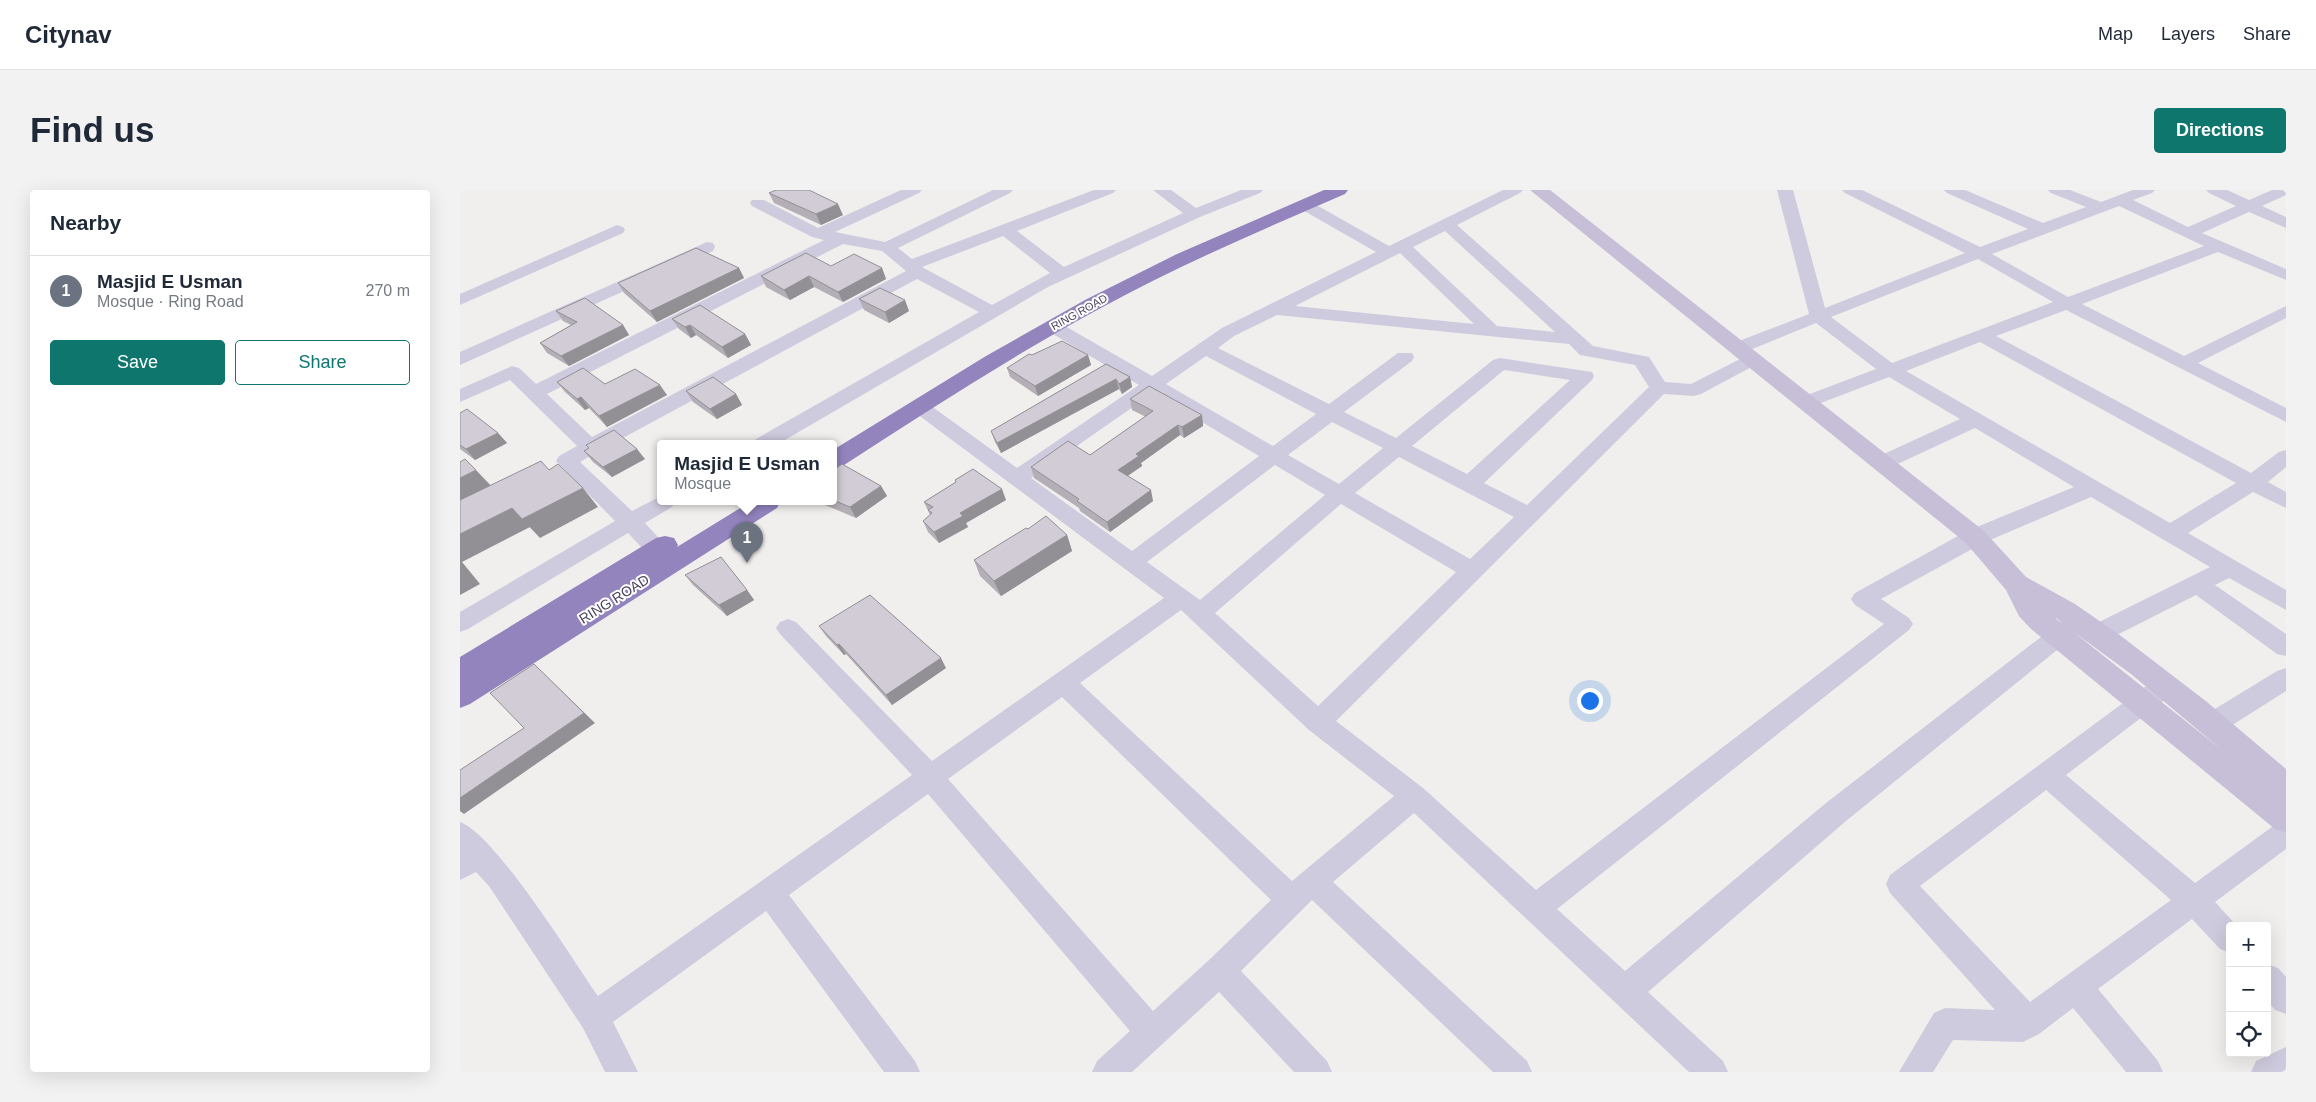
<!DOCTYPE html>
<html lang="en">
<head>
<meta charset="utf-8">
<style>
	:root { --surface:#fff; --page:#f2f2f3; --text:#1f2937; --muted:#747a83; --line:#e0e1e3; --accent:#0f766e }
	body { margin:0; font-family:Helvetica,sans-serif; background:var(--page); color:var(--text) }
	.controls { position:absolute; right:15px; bottom:15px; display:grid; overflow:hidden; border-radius:5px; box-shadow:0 5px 20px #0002 }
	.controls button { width:45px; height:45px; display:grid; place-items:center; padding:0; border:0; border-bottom:1px solid var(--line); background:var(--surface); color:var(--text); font:25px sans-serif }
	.you { position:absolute; left:1129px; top:510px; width:18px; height:18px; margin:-12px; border:4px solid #fff; border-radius:50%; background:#1a73e8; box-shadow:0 0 0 8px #1a73e833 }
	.badge { display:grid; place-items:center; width:32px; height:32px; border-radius:50%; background:var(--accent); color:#fff; font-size:16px; font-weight:700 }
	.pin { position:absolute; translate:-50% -41px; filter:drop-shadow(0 1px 2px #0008) }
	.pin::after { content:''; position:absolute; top:26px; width:18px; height:15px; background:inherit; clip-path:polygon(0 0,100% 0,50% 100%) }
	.popup { position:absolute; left:197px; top:250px; width:180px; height:65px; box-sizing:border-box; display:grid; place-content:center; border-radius:5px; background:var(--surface); filter:drop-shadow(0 1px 4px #0005); font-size:16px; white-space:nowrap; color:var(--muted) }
	.popup b { font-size:19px; color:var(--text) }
	.popup::after { content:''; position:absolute; left:50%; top:100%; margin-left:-10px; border:10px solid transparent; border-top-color:var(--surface) }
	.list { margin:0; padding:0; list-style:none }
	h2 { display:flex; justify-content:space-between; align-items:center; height:65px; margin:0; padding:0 20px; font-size:21px }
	h2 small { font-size:16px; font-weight:400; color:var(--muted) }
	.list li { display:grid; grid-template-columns:32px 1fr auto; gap:15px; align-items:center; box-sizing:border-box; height:70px; padding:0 20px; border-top:1px solid var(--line) }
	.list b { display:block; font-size:19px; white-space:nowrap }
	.list p { margin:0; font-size:16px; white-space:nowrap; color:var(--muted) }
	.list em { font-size:16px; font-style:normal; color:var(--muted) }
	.actions { display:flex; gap:10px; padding:15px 20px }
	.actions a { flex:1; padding:11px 0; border:1px solid var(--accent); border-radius:5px; text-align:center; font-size:18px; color:var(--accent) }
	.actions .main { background:var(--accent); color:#fff }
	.icon { flex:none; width:28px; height:28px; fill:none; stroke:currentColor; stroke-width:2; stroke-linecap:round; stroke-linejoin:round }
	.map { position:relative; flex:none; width:1826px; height:882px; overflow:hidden; border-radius:5px }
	header { display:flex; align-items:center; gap:30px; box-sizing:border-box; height:70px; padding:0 25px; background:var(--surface); border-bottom:1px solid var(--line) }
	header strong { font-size:24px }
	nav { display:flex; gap:28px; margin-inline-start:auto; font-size:18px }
	.intro { display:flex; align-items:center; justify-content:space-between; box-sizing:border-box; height:120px; padding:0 30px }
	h1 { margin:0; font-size:35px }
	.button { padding:12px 22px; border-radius:5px; background:var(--accent); color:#fff; font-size:18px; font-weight:700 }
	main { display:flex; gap:30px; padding:0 30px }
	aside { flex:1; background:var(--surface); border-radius:5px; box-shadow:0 5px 20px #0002 }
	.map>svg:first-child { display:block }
</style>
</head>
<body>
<header>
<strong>Citynav</strong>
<nav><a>Map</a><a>Layers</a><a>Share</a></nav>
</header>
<div class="intro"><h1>Find us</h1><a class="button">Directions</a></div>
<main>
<aside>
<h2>Nearby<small></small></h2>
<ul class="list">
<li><span class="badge" style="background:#6b7280">1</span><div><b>Masjid E Usman</b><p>Mosque · Ring Road</p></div><em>270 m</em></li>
</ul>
<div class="actions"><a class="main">Save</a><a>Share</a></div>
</aside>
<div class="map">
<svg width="1826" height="882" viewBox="0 0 1826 882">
	<rect width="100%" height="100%" fill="#f0efed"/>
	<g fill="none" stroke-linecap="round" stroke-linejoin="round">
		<path fill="#cfcbde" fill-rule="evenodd" d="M441,0H462L459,3L375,42L425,52L533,0H553L550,3L438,58L452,69L634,0H656L653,3L557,41L604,77L723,23L693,0H711L736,18L781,0H803L800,3L740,27L588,97L318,254H293L296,249L519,122L457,89L137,262L120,272L172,321L201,306V312H215L212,317L185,333L209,359L206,365C189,370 179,354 168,343L8,439L0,442V422L155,331L96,271L99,266L117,256L50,190L0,212V199L52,176L59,178L76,194L364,50L352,47L292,16L290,13L292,10H304L358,38ZM543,46L590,83L532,115L462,77ZM383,54L422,61L446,81L132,247L87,204Z
			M1043,0H1063L1060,3L997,35L1133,156L1189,167L1205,192L1231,194L1292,163L1299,165L1301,169L1299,173L1241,204L1234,206L1204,204L876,531L963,598L1076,700L1424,434L1395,415L1391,409L1395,403L1507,341L1614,297L1515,238L1429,278L1422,280L1415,278L1412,273L1415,268L1500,229L1429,187L1353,216L1346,218L1339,216L1336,212L1339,208L1416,179L1356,133L1285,162H1271L1269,158L1271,154L1349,124L1317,0H1333L1365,118L1505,63L1385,3L1382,0H1402L1520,57L1568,39L1487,3L1484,0H1505L1583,33L1626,17L1591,3L1588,0H1610L1641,12L1673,0H1695L1692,3L1673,10L1728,37L1776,16L1749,3L1746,0H1767L1789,10L1812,0H1826V5L1802,16L1826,27V38L1789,22L1742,43L1826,79V90L1758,62L1622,114L1724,166L1826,116V128L1738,173L1826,218V232L1606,120L1536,146L1791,283L1819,262L1826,260V277L1808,292L1826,302V318L1793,302L1728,343L1826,400V420L1769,388L1755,395L1826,444V466L1817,464L1736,405L1647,450L1639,452L1631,450L1627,443L1631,436L1750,377L1631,307L1523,353L1421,409L1449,428L1453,434L1449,440L1097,719L1165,781L1366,613L1612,423L1620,420L1628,423L1632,429L1628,435L1386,631L1188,802L1263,871L1268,882H1229L954,623L873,692L1067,871L1072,882H1033L852,710L781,781L867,871L872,882H834L759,802L672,882H632L637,871L670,841L468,604L329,705L455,871L460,882H424L306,721L153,832L178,882H145L123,838L29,696L16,682L0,690V632C36,645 112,769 138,806L452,585L320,444L316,438L320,432L328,429L336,432L472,571L704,408L453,221L450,217L453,213L460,211L467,213L557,278L679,195L586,140L583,136L586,132H598L692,186L762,138L916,62L839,18L837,15L839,12H851L929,56ZM1659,16L1744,56L1608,107L1532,64ZM985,41L1095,142L1037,136L953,57ZM940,63L1014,134L835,116ZM1518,69L1593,112L1432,173L1371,127ZM817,125L1109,154L1120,165L1175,175L1189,197L1067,315L1024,293L1132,190L1134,186L1132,182L1040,168L1033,170L936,248L884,222L952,171L954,167L952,163H938L869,214L758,158L774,146ZM1520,152L1776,293L1710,333L1446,181ZM746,166L856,224L813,256L706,194ZM1044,180L1110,190L1007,284L952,256ZM693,203L799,266L672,361L571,288ZM872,232L923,258L879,294L828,265ZM939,267L1054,327L1010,369L895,303ZM815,275L865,305L740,410L687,372ZM881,314L996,382L858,516L755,423ZM721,420L849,540L934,606L832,691L620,493ZM602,507L811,710L749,770L693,821L488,589Z
			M157,35L163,37L165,40L163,43L0,115V104Z
			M247,52L253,53L255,57L253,61L0,175V162Z
			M1826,478V501L1763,541L1754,544L1745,541L1741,533L1745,525L1817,481Z
			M1706,485L1715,488L1718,495L1715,502L1606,585L1735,693L1816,634L1826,631V659L1755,712L1777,736H1770V763L1760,759L1732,729L1638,799L1698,871L1703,882H1666L1613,818L1579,844L1563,852L1493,850L1473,882H1439L1474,823L1485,818L1535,820L1430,703L1426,694L1430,685L1697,488ZM1586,600L1711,710L1570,812L1460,696Z
			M1807,774L1818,778L1826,787V824L1815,820L1807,811Z
			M1826,857V882H1791L1796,871Z"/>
		<path fill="#c6bfd7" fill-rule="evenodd" d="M1070,0H1090L1524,341L1566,387L1615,414L1661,446L1747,512L1826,579V643L1815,639L1570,438L1559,426L1546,400L1506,353ZM1596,429L1671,484L1762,560L1596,428Z"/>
		<path fill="#9384be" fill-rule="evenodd" d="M864,0H888L885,4C802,40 719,75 639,119C550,167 466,222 381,277L373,279V260L526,166L625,110L717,64Z
			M290,312H320L317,318L10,514L0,518V467L196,348L205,346L214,348L218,355L217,357Z"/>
	</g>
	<path fill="#b4afb7" d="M309,3L383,25L361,35L314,13Z
		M371,76L422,78L426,89L383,112L354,97L330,110L306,97L301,86Z
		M279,78L284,88L197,132L164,103L158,93Z
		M399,109L449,121L429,133L404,120Z
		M96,121L163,135L169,145L109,176L87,163L80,153L111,135L103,131Z
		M212,129L285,144L291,155L268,168L236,145L231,148L219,139Z
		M572,165H628L631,175L578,206L550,187L547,178Z
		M646,174L670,187L672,197L662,204L659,199L541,263L535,252L531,241Z
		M97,192L145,194L207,205L147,237L129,218L125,220L105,202Z
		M226,201L276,204L282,215L257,229L233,212Z
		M670,209L742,225L743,236L724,248L720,245L681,273L682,276L668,286L693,311L650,342L620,321L619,318L574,288L571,277L630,265L686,227L672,220Z
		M0,223L38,243L47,253L15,270L0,259Z
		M126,255L185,269L152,287L133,272L124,261L129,259Z
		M373,280L421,296L427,306L396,328L358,312H373Z
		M495,290L546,310L506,333L508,337L479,353L468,342L463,331L470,325L464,312L496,292Z
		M568,339L607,345L612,361L541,406L520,386L514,370Z
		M225,385L287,400L294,410L267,426L233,395Z
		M359,436L486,478L432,515L386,464L384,465L366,446Z"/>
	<path fill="#928f95" d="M378,14L383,25L361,35L356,24Z
		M279,78L284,88L197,132L190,121Z
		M422,78L426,89L383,112L378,102Z
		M349,86L354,97L330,110L324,100Z
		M445,110L449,121L429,133L425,122Z
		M163,135L169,145L109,176L101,166Z
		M230,135L236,145L231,148L225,137Z
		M285,144L291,155L268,168L262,157Z
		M628,165L631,175L578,206L575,196Z
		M670,187L672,197L662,204L659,194Z
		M656,189L659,199L541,263L537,253Z
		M200,195L207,205L147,237L139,226Z
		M276,204L282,215L257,229L250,219Z
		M121,207L129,218L125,220L117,209Z
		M742,225L743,236L724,248L722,237Z
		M718,235L720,245L681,273L682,276L661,290L658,280L676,264Z
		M38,243L47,253L15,270L6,259Z
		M177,259L185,269L152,287L143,277Z
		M16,280L34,299L0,317V288Z
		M421,296L427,306L396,328L390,317Z
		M123,298L138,317L80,348L62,329Z
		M542,299L546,310L506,333L508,337L479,353L474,342L500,323Z
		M691,300L693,311L650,342L647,332Z
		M52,318L70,337L2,372L20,394L0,405V344Z
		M607,345L612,361L541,406L534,391Z
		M287,400L294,410L267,426L259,415Z
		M379,454L386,464L384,465L377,455Z
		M481,468L486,478L432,515L426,505Z
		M74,474L135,533L4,624L0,621V608L124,523Z"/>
	<path fill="#d1ccd5" stroke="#928f95" d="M316,0H349L378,14L356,24L309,3Z
		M236,58L279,78L190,121L158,93Z
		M346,63L371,76L394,64L422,78L378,102L349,86L324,100L301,86Z
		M420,98L445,110L425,122L399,109Z
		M125,108L163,135L101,166L80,153L117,132L96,121Z
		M240,115L285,144L262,157L230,135L225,137L212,129Z
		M602,151L628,165L575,196L547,178L569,164L572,165Z
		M646,174L670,187L659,194L656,189L537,253L531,241Z
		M123,178L145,194L175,179L200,195L139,226L121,207L117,209L97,192Z
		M253,187L276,204L250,219L226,201Z
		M689,196L742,225L722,237L718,235L676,264L679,266L658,280L691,300L647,332L617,311L619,309L571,277L608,251L630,265L693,221L670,209Z
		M7,219L38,243L6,259L0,255V223Z
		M154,240L177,259L143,277L124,261L129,258L126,255Z
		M5,269L16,280L0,288V272Z
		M81,271L89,280L98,274L123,298L62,329L52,318L0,344V310Z
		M382,274L421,296L390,317L373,310V280Z
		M513,279L542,299L500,323L503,326L474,342L463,331L472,323L468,320L473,317L464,312L496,292L495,290Z
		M586,326L607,345L534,391L514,370L566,338L568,339Z
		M261,367L287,400L259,415L225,385Z
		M410,405L481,468L426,505L379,454L377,455L359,436Z
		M74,474L124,523L0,608V580L64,538L30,503Z"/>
	<g text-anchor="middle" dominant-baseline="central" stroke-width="4" stroke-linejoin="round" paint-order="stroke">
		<g font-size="11" fill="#4a455b" stroke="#fff">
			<text transform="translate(619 122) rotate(-29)">RING ROAD</text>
		</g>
		<g font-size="14" fill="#4a455b" stroke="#fff">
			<text transform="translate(154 409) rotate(-32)">RING ROAD</text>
		</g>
	</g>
</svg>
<div class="controls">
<button>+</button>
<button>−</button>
<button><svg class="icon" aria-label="locate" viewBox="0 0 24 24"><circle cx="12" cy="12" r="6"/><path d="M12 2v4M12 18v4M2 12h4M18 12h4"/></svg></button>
</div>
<div class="you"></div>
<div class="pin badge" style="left:287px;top:373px;background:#6b7280">1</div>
<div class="popup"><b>Masjid E Usman</b>Mosque</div>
</div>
</main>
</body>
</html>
